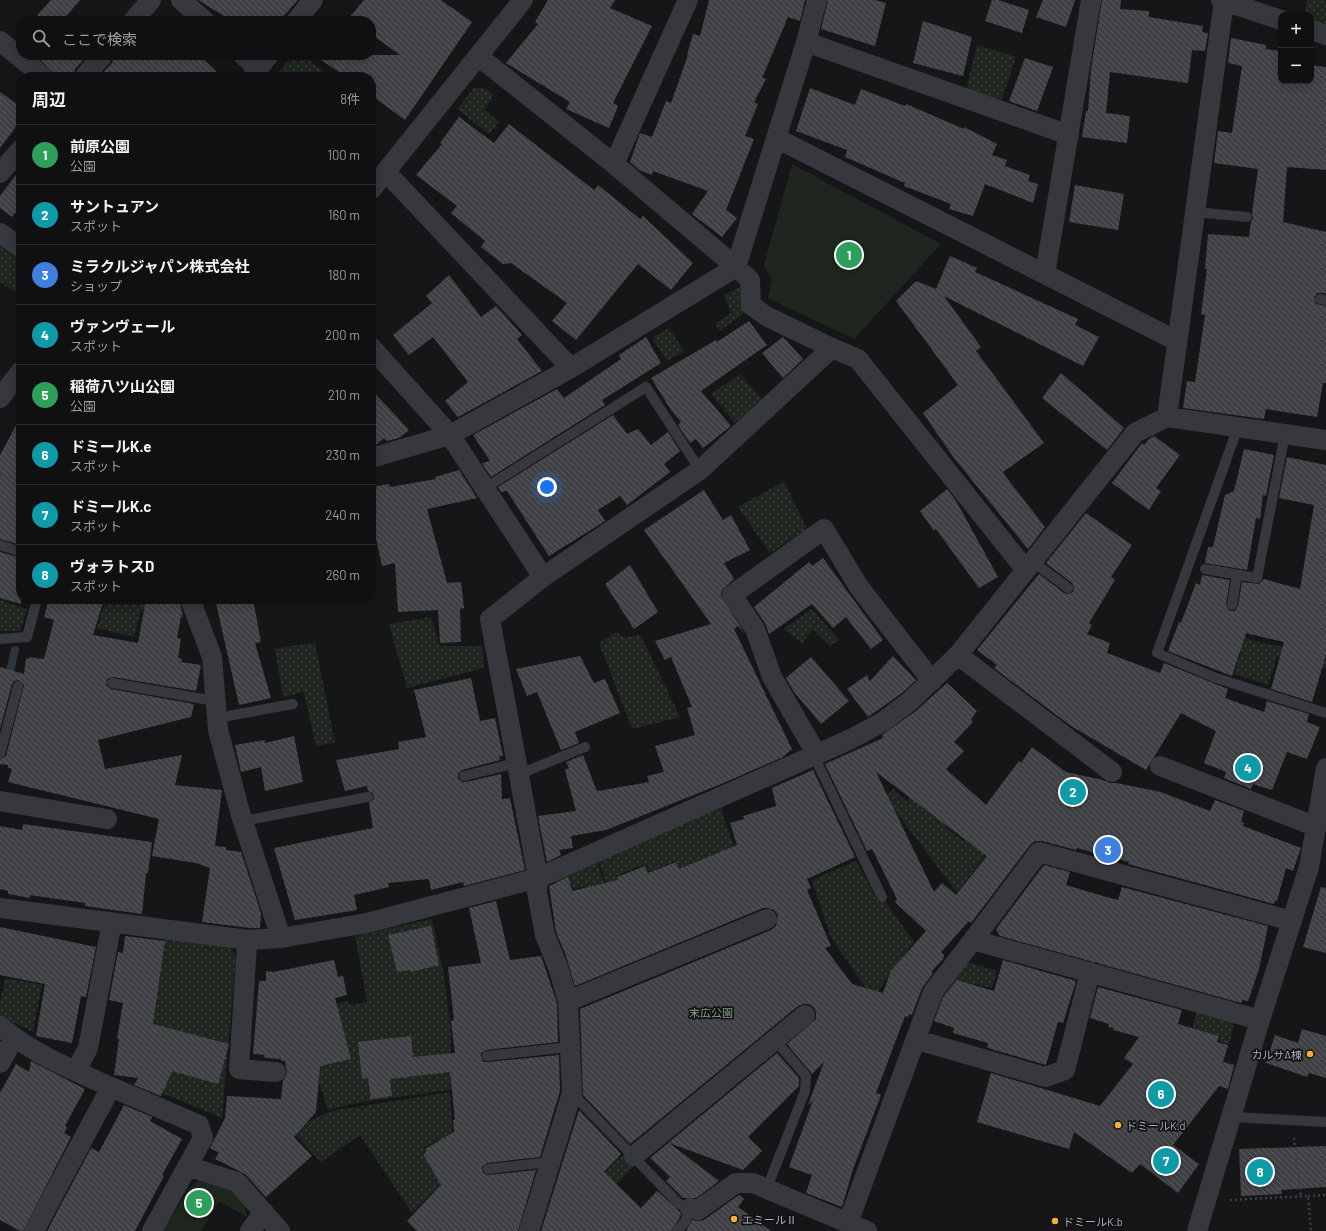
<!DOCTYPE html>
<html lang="ja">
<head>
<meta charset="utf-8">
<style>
	:root { --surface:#101012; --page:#19191b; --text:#f1f3f6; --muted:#9c9d9f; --line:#303032; --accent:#0f766e }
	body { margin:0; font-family:Barlow,"Noto Sans JP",sans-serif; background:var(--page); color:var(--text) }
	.controls { position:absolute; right:12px; top:12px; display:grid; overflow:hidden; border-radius:8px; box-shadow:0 2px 10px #0003 }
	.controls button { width:36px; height:36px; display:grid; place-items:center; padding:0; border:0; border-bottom:1px solid var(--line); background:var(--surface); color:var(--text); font:20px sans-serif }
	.you { position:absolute; left:547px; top:487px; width:14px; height:14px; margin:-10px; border:3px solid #fff; border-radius:50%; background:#1a73e8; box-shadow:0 0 0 6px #1a73e833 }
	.badge { display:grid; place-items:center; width:26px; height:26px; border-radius:50%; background:var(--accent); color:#fff; font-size:13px; font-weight:700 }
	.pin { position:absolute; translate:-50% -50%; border:2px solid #fff; box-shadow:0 1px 4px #0006 }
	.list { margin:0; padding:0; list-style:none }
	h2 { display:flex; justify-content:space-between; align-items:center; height:52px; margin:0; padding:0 16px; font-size:17px }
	h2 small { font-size:13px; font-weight:400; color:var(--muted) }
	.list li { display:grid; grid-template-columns:26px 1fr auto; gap:12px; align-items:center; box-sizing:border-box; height:60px; padding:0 16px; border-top:1px solid var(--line) }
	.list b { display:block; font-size:15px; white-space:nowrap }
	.list p { margin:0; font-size:13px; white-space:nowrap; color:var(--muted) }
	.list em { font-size:13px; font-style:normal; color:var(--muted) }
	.icon { flex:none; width:22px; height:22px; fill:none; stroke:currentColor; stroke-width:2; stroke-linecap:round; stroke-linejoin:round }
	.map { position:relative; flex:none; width:1326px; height:1231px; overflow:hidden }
	.search { position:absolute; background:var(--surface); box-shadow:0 2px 10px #0003; left:16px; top:16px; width:360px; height:44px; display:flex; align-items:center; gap:10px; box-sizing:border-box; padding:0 14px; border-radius:16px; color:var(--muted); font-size:15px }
	.panel { position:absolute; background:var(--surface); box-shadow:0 2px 10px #0003; left:16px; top:72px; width:360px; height:532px; border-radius:16px }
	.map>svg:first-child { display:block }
</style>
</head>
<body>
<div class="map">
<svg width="1326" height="1231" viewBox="0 0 1326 1231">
	<defs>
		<pattern id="grass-dots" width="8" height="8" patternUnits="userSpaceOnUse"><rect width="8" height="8" fill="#1e261f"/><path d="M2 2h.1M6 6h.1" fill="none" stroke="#3c433d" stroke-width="1.8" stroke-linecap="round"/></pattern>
		<pattern id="building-back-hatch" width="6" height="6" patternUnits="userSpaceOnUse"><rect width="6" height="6" fill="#404145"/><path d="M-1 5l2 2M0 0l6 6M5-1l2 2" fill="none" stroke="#595a5e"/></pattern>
	</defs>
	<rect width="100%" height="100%" fill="#161618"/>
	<path fill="url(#grass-dots)" d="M1307,0H1326V26L1311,22V15H1305Z
		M977,45L1016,57L1001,102L966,90Z
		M293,55H303L330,77H274Z
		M474,88H485L493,95L485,110L499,122L489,134L457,109Z
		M0,246L21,261V283L15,292L0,282Z
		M740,287L744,313L720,331L715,324L731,313L724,295Z
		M669,328L684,351L667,361L652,338Z
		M740,374L762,399L760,406L735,423L711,394Z
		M784,481L807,529L770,553L738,507Z
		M106,599H122L181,608L184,618L141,610L134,637L97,628Z
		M0,600L27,609L20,631H0Z
		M812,609L839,640L830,646L813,629L802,643L783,629Z
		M431,617L440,646H482L484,668L407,688L389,624Z
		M616,632L625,638L640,634L680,717L632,729L599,643Z
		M1232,633L1254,641L1288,648L1287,652L1326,661V669L1277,657L1268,685L1234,674L1241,651L1228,647Z
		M315,643L335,742L316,746L304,692L283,697L275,648Z
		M893,789L907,802L911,796L946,824L945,827L963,841L998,794L1002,833L957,893L885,797Z
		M721,808L741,868L717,878L707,857L690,864L694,875L684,880L676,861L649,872L646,864L616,876L631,914L618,920L599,862L643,839Z
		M856,861L879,903L884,900L914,942L873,998L831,938L812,880Z
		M597,862L610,898L585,889L584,886L572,889L571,885L557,889L556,880Z
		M432,919L444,975L451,1033L450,1090L360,1102L328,1110L318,1079L299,1011L349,1001L350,1005L367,1002L355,936Z
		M165,939L229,947L236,956L222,1118L145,1086Z
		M967,962L997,971L992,988L962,981L949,1011L938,1008L941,999Z
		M5,978L42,985L33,1032L0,1016V1003Z
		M1197,1010L1235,1021L1229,1044L1219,1041L1220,1036L1205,1032L1191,1033Z
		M450,1092L453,1143L443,1148L438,1140L423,1148L425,1151L422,1153L444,1187L437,1194L433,1192L412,1213L360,1135L321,1162L292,1131L322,1115L337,1110Z
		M624,1154L635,1165L612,1189L600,1178Z"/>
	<path fill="#1e261f" d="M792,164L941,244L854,339L768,298L772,280L764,265Z
		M201,1179C223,1185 245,1191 247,1217L219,1201L201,1231H164L189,1188Z"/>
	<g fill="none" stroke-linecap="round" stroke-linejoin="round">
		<path stroke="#2c353c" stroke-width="8" d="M8,680L15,650"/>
	</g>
	<path fill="url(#building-back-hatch)" fill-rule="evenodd" d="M51,0H80L62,21H32Z
		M198,0H298L279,21H232Z
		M364,0H441L472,22L405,120L371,95V77H347L313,55H400L371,34V21H352L349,18Z
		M548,0H615L610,8L652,26L613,103L618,106L609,128L566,109L570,102L506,63L538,24L535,22Z
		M709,0H805L800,21L788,17L762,78L766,79L754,102L758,104L745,136L754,139L726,210L737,218L722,237L692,214L708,191L653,171L652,175L639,170L630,162L640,133L652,137L666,101L671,103L688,55H687L693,34L700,36Z
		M828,0H875L886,3L875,46L821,29Z
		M992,0H998L1029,10L1022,33L985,21Z
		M1043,0H1075L1066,27L1036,17Z
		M1102,0H1121L1120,9L1149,11V17L1203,26L1202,32L1208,33L1205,51L1192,50L1188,83L1110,72L1106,113L1130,116L1127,143L1082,137L1086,111H1088L1091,69Z
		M923,21L972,37L963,76L913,63Z
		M1231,38L1266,45V49L1281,51V81H1311V65L1326,67V170L1287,167L1283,222L1326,232V293H1317L1314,298L1316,304L1326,306V383H1323L1317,417L1266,409L1264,419L1183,408L1187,381L1195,382L1205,315L1201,314L1207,269H1205L1208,234L1249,237L1251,222L1253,218L1252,213L1258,169L1214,163L1218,131L1232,133L1242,66L1228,63Z
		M35,55H88L75,69L73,77H59Z
		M114,55H199L222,77H99L112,63Z
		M1025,58L1053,67L1037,111L1009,101Z
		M810,88L855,105L861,89L905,106L906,104L964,129V127L997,144L992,155L1007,160L1005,166L1030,175L1028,181L1038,184L1033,203L985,184L973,216L949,209L951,204L904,186L905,183L845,157L847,150L796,131Z
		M0,92L21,107V120L0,148Z
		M459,117L494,143L509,124L594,190L598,185L640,219L643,216L693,263L671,290L638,264L576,340L552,321L567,303L511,263L503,264L481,247L485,241L451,213L457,206L416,175L442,144L440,143Z
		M21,168V206L12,217L0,208V196Z
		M1075,185L1124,194L1118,230L1069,222Z
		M950,256L977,268L975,272L1078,319L1075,325L1099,337L1083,366L944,296L981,347L976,351L1044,443L1003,472L1006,477L1045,527L1028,549L954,458L923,413L958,385L896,301L916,281L936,289Z
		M449,275L481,317L496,306L522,335L517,339L542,371L458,417L445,401L468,382L433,337L409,355L393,335L432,303L426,296Z
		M749,321L767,345L701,391L731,426L703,448L696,439L690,443L678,425L681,422L671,410L651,378L716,340L717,342Z
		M646,337L661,363L602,400L605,405L491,477L482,463L490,461L473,435L557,389L564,398L621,359L619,355Z
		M783,337L803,359L783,378L762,353Z
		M1061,373L1124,428L1107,450L1042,398Z
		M371,389L409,430L399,438L387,441L384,438L376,445L371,446Z
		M613,415L627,434L638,429L651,445L668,432L680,451L664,464L670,472L627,505L620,496L598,510L605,521L549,556L507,491L501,492L498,487Z
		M21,416V545L0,539V455Z
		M1154,436L1180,455L1156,488L1161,491L1149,510L1112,483L1142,443L1144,445L1149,439Z
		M1244,449L1274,455L1266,496L1263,495L1260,519L1256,518L1247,570L1205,563L1208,547H1213L1225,495L1234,491Z
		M1287,457L1326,465V655L1312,702L1271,689L1284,642L1246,633L1232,676L1168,651L1179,622L1181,623L1196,583L1200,585L1202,575L1230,580L1226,604L1228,610L1231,611H1235L1238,606L1242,582L1259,584L1264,579L1300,589L1314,505L1279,498Z
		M459,470L477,498L427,509L447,583L461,582L464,608L460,609L461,642L440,643L438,610L398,612L395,563L382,566L371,515V487L389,484L390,487L436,479L435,477Z
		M947,489L956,501L998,577L979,588L936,529L934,531L920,511Z
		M704,490L723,520L731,515L750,550L724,563L734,579L722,590L721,596L745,634L738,626L734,629L792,749L783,757L726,782L606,830L571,836L573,848L559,850L561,855L547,862L538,816L576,811L565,770L569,768L566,762L583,755L596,789L598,791L649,782L647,776L664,772L655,746L695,735L687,708L692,707L671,657L665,660L655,641L711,624L644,530Z
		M1086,513L1132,545L1111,577L1115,580L1089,623L1092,625L1087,634L1110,643L1107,653L1160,673L1164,663L1228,689L1225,698L1264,712L1267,701L1309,714L1307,722L1320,727L1307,759L1287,752L1272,790L1253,784L1251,789L1224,778L1226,772L1204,763L1216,731L1181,713L1146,770L1071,726L994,668L997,665L977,650L1039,574L1064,593L1068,594L1073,592L1074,588L1072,583L1046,563Z
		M0,552L21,558V604L0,598Z
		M823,558L883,640L871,649L846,617L833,628L812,604L769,634L765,623L754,607L809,562L812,566Z
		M630,565L658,612L634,629L605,584Z
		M49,599H104L93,635L138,643L146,599H179L182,611L177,638L181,639L178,658L182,659L181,662L201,665L196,691L113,677L107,679L106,685L111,689L194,704L191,717L98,740L105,769L182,755L175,785L222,790L215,846L226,847V850L241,852L261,913L260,928H250L202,922L210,868L196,863L152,856L159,819L8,782L12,769L8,768V765L0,764V760L6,756L24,685L19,680L14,681L12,684L0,729V667L24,674L26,658L29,659V657L44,659L54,620L44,617Z
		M215,599H253L261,642L255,643L271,698L239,705Z
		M580,656L594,683L605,679L620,713L575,732L579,743L561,750L537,692L527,696L516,669Z
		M893,656L916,680L902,693L868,717L847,689L867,675L870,681Z
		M811,657L849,701L821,724L794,692L786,678Z
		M471,678L480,721L495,718L503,756H499L500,760L462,770L458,774V778L462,782H466L501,774L502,799L510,798L525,870L464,886L463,882L431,890L429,879L388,883L389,887L354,895L357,910L295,920L274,848L373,828L369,803L374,799L373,793L368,791L367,786L345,791L336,760L399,749L398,742L426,737L414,690Z
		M947,683L977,711L971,719L973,722L954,742L964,751L946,769L986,805L1019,761L1021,763L1032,747L1066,772L1103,780L1110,783H1116L1161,792L1210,811L1215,800L1244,811L1241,822L1244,823L1243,826L1301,848L1293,871L1286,868L1277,901H1275L1274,904L1128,864L1129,862L1077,848L1076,850L1042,841H1035L1030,845L971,923L969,921L941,952L944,955L943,959L931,972L933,973L922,988L912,1015L909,1014L908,1017L905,1016L876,1093L881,1095L853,1169L842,1207L806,1193L812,1175L789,1167L813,1100L808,1105L824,1062L812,1074L787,1044L816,1019V1013L814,1007L809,1004H803L798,1006L630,1144L583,1095L580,1009L771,930L776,926L778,915L774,910L768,908H763L575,986L565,953L556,932L549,886L568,877L572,891L618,880L617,877L645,866L648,873L676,862L679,869L737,845L730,823L744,819L743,816L776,806L772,788L813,770L855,857L807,879L811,888L807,890L831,946L825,948L852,984L883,993L891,971L926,931L895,902L897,899L872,849L867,851L825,764L883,738L882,735L916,711ZM876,772L987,856L956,895L942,883L934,892Z
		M294,736L303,782L265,791L261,767L241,772L235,745L265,740V743Z
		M23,824L152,842L148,873H146L142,914L85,906V903L30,895V898L8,894V891L0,889V826L22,830Z
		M1044,865L1070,872L1066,885L1096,894L1118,900L1122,887L1268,926L1259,969L1248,1001L1242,1000L1241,1003L1000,936L996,929Z
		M1321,887L1326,888V953L1303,947Z
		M496,901L510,960L541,956L557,1003L558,1042L486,1050L481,1053V1057L484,1062H488L559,1055L560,1091L540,1157L487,1163L482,1167L483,1173L488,1175L536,1170L518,1231H417L407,1221L441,1185L423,1154L426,1152L425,1149L454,1132L453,1120H455L450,1072L390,1079L392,1096L371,1099L368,1078L362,1079L358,1042L411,1036L413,1057L455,1053L451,1021L454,1020L448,967L481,963L469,908Z
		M431,926L439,965L411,972V970L397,972L388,935Z
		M0,927L96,947L86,997L81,996L72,1043L36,1036L45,984L0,975Z
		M125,936L165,941L153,1024L229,1044L218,1084L172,1071L161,1096L134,1085L138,1078L114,1075L119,1039H117L123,1003L109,1000L118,952L123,953Z
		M334,960L338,977L343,976L347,995L335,998L351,1059L320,1066L316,1112L294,1137L312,1156L266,1197L245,1174L215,1159L219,1153L210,1148L225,1118L227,1096L281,1099L283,1081L287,1073L285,1061H281V1059L265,1058L264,1055L253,1054L259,981H266V971L273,972Z
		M1003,960L1076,981L1063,1023L1058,1022L1046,1065L991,1049L987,1047L988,1043L953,1033L954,1028L934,1021L943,998L957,980L994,991Z
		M1098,987L1182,1010L1178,1024L1219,1036L1217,1042L1228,1045L1223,1062L1234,1065L1228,1089L1219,1086L1173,1145L1199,1164L1178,1193L1140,1164L1132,1173L1074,1132L1069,1149L977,1122L991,1073L1100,1106L1133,1064L1124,1058L1139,1037L1113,1030L1114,1028L1108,1027L1109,1024L1090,1018Z
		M1302,1029L1326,1036V1078L1309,1073L1307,1077L1266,1063L1275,1035L1298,1043Z
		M777,1053L799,1078V1086L748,1137L762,1151L743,1170L669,1143L719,1181L696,1198H683L666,1181L670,1177L650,1158Z
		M31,1061L85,1089L65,1126L67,1128L64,1133L71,1137L23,1231H20L0,1220V1093L16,1064L29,1072Z
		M124,1105L152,1117L150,1121L182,1139L162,1175L164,1176L135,1231H47L91,1148L99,1152Z
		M579,1110L621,1154L604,1172L641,1208L657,1191L679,1211L681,1214L679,1219L671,1231H541Z
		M1326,1146V1187L1281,1190L1282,1194L1241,1196L1239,1149Z
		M739,1195L744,1199L738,1207L771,1231H686L692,1220L700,1221L704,1220Z"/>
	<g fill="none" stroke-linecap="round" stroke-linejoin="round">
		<path stroke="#3d3f44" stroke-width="2.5" stroke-dasharray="2 3" stroke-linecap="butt" d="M0,475L21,484
			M1294,1138L1301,1197
			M1308,1196L1326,1195
			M1230,1200L1308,1196L1311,1231"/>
		<path stroke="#37383d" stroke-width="10" d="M1195,212L1247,217
			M1320,299L1326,300
			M1238,427L1157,653L1216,678L1326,713
			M485,488L646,387L700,470
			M0,545L21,552
			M1032,561L1068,588
			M1205,569L1257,578L1285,434
			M1232,605L1237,575
			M0,639L27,637L37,599
			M112,683L215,701
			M217,718L293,704
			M0,754L18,686
			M814,756L882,897
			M520,774L585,747
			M464,776L516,763
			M243,821L368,797
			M487,1056L569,1047
			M572,1093L679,1204L690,1208L685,1222L677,1231
			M1232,1117L1326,1122
			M488,1169L550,1162
			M767,1188L805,1091L806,1076L775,1040"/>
		<path stroke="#37383d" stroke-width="20" d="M181,0L205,21
			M1221,0L1281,20
			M133,21L151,0
			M296,21L313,0
			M1311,30L1326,35
			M0,41L44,77
			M806,42L1069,135
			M243,55L258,69
			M478,56L614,164L736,267L750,280L751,305L766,316L832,348
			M84,77L103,55
			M252,77L269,55
			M776,138L1177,341
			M614,164L688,0
			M386,172L571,368
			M0,173L21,149
			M371,190L523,0
			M0,233L21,248
			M1045,274L1091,0
			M371,347L450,435L543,577L490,619L538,878L537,892L545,935L558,967L568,1001L572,1093L529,1231
			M0,398L21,371
			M1167,417L1224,1
			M371,458L450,435L571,368L736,267L806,42L817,0
			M543,577L700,470L832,348L858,359L1025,569
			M190,599L212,657L218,730L240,812L281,938
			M958,655L1112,772
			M817,755L772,677L755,629L732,595L824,529L859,587L932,681
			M1160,766L1317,827
			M0,801L107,819
			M0,908L248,940L281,938L367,923L538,878L851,739L884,721L909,702L958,655L1135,433L1167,417L1326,440
			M248,940L247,945L239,1069L276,1072
			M568,1001L767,919
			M1260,1020L973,940L1039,852L1292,921
			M0,1026C31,1053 73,1070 111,1087L34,1231
			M917,1040L1045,1077L1065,1070L1090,972
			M0,1063L14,1038
			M76,1071L88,1048L112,922
			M111,1087L199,1125L203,1138L152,1231
			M634,1156L805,1015
			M187,1166L237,1182L280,1231
			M690,1208L698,1210L736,1183H753L867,1231
			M848,1223L933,992L973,940
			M250,1231L264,1212
			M1197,1231L1260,1020L1309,867L1326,768"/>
	</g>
	<g fill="#f2b134" stroke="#111113" stroke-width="1.5">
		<circle cx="1310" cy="1054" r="4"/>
		<circle cx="1118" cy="1125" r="4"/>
		<circle cx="734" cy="1219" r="4"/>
		<circle cx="1055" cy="1221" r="4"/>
	</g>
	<g text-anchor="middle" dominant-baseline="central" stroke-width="3.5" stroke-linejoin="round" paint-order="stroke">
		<g font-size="11" fill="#7fa381" stroke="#111113">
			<text x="711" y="1012">末広公園</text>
		</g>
		<g font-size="11" fill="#a8adb8" stroke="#111113" text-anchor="start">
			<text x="1302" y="1054" text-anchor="end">カルサA棟</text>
			<text x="1126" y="1125">ドミールK.d</text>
			<text x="742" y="1219">エミールⅡ</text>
			<text x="1063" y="1221">ドミールK.b</text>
		</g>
	</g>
</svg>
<div class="controls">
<button>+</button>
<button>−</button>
</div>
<div class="you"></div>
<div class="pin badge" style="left:849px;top:255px;background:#2e9e5b">1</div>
<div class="pin badge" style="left:1073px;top:792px;background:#0f9aa8">2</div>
<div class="pin badge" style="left:1108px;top:850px;background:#3f7fe0">3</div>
<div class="pin badge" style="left:1248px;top:768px;background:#0f9aa8">4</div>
<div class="pin badge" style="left:199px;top:1203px;background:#2e9e5b">5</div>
<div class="pin badge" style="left:1161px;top:1094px;background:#0f9aa8">6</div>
<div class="pin badge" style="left:1166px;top:1161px;background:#0f9aa8">7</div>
<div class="pin badge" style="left:1260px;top:1172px;background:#0f9aa8">8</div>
<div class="search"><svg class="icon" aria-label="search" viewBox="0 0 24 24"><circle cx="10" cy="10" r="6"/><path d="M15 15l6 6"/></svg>ここで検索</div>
<section class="panel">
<h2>周辺<small>8件</small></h2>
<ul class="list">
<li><span class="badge" style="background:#2e9e5b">1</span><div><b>前原公園</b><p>公園</p></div><em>100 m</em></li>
<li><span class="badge" style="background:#0f9aa8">2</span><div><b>サントュアン</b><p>スポット</p></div><em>160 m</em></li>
<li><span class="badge" style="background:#3f7fe0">3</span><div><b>ミラクルジャパン株式会社</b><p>ショップ</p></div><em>180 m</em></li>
<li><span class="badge" style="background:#0f9aa8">4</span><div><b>ヴァンヴェール</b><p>スポット</p></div><em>200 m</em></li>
<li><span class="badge" style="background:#2e9e5b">5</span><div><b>稲荷八ツ山公園</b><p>公園</p></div><em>210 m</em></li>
<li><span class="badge" style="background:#0f9aa8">6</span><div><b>ドミールK.e</b><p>スポット</p></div><em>230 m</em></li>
<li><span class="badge" style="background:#0f9aa8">7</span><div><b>ドミールK.c</b><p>スポット</p></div><em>240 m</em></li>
<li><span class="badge" style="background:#0f9aa8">8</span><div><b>ヴォラトスD</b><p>スポット</p></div><em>260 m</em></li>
</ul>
</section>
</div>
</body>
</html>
